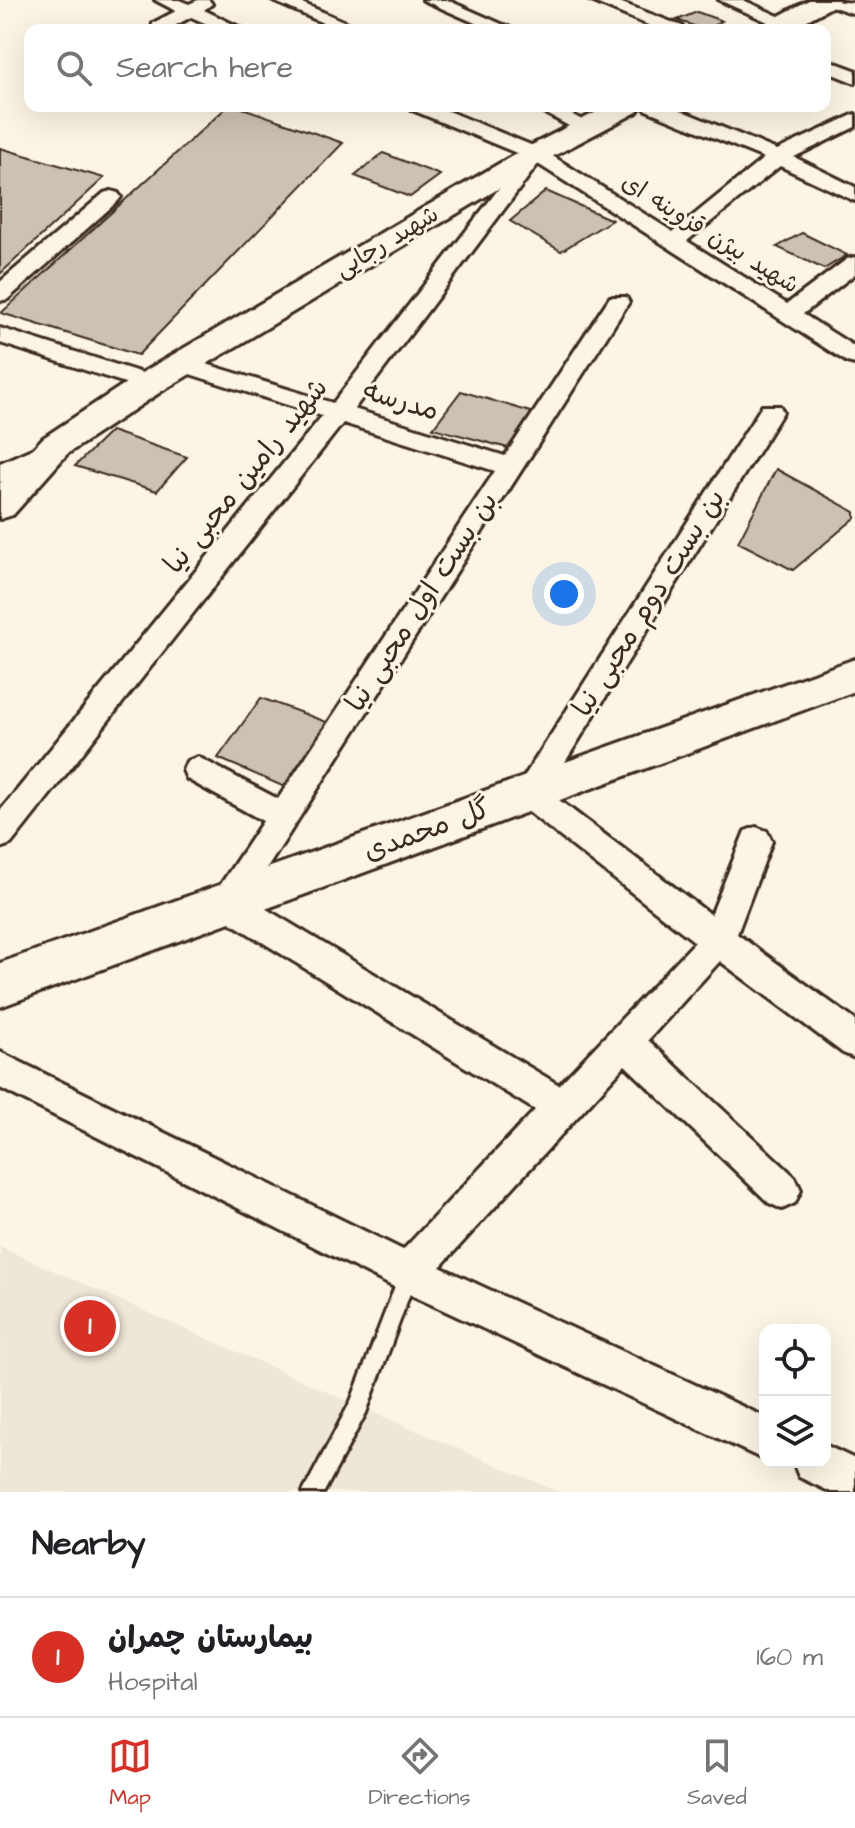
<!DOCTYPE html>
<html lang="en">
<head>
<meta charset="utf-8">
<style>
	:root { --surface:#fff; --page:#f6f6f6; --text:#202124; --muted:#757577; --line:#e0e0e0; --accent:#d93025 }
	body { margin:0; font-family:"Architects Daughter","Playpen Sans Arabic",sans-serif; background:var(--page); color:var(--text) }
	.controls { position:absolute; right:24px; bottom:24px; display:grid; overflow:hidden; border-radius:16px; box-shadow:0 8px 32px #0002 }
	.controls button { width:72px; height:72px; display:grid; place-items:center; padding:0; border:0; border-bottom:2px solid var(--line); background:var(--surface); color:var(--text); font:40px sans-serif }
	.you { position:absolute; left:564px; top:594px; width:28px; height:28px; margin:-20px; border:6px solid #fff; border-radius:50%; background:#1a73e8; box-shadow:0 0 0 12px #1a73e833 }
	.badge { display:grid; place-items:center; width:52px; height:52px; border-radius:50%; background:var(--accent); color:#fff; font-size:26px; font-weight:700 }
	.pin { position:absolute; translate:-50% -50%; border:4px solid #fff; box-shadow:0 2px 8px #0006 }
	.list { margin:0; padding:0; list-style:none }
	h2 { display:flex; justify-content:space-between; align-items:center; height:104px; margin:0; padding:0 32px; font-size:34px }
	h2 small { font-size:26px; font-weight:400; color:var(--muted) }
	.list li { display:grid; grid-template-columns:52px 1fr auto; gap:24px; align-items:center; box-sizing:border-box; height:120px; padding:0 32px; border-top:2px solid var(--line) }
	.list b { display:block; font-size:30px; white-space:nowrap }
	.list p { margin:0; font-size:26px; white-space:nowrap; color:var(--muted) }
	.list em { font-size:26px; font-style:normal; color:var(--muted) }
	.icon { flex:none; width:44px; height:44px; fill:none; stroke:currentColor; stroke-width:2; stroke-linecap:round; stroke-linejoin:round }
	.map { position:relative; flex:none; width:855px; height:1492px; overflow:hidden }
	.search { position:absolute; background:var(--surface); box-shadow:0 8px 32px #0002; left:24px; right:24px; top:24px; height:88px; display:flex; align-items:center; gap:20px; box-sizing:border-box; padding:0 28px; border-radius:16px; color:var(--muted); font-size:30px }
	.sheet { height:224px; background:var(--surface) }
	nav { display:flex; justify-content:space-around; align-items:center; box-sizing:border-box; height:112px; border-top:2px solid var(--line); background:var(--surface); font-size:22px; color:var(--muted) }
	nav a { display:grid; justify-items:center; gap:4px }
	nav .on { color:var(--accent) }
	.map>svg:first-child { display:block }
</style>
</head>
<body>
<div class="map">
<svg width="855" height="1492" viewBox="0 0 855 1492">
	<rect width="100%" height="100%" fill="#fcf5e5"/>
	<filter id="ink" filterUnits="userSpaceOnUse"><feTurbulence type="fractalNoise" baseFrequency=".0125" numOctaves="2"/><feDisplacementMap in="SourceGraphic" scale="16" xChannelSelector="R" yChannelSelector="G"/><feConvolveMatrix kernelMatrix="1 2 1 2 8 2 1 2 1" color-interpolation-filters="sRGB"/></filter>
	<g filter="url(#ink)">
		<path fill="#eee6d6" d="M0,1247L359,1406L559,1492H0Z"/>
		<path fill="#ccc2b3" stroke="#3b2a1e" stroke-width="2" d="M697,12L722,21L705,30L677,20Z
			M228,106H237L343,143L138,355L1,313Z
			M0,148L104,178L0,274Z
			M383,153L440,175L410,197L355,176Z
			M546,191L612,220L561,251L510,221Z
			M802,233L847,255L824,269L777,247Z
			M461,391L534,413L508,448L433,428Z
			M111,431L187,457L157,491L75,466Z
			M776,469L855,512V518L793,570L738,542Z
			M261,698L332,724L287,788L218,758Z"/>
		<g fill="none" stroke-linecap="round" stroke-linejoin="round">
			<g stroke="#3b2a1e" stroke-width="6">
				<path id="lane" d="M408,1265L414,1268L417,1274L366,1413L324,1492H303L351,1401L402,1268Z"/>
			</g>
			<g stroke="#3b2a1e" stroke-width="6">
				<path id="street" d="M155,0H179L189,4L198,0H209L212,4L204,10L245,30H221L191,17L167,30H152L153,23L176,11Z
					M271,0H295L364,30H339Z
					M423,0H447L515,30H491Z
					M589,0H614L682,26L685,30H660Z
					M719,0H743L794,23L785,28L779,27Z
					M822,0L855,3V14L825,4Z
					M825,59L855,70V83L825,71Z
					M410,106H436L543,150L673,232L764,158L646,110L644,106H670L777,150L855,114V127L794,157L855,187V201L780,166L687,241L787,304L847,259L855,257V274L803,314L855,347V364L847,362L538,164L354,409L505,456L610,297H626L629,302L248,898L559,1085L695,942L517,803L513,794L762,406H780L783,412L547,791L711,915L745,831L756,827L767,831L772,841L737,934L855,1020V1058L843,1053L720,961L648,1040L795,1177L801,1190L795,1203L782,1209L769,1203L625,1065L440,1267L765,1417V1460L394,1287L0,1088V1052L403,1250L535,1110L215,913L211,903L215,893L263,821L187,779L183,770L187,761L198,757L278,799L495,471L343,423L11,844L0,848V811L322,416L174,369L170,364L174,359H190L333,403L524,156L412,110Z
					M532,106H556L597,128L594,132H580Z
					M111,191L118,193L121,197L118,201L8,299L0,301V282L104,193Z
					M0,328L158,378L162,383L158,388L150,391L0,343Z
					M52,440L61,442L64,448L61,454L0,482V463Z
					M825,1445L855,1459V1492H831L799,1477L793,1462H825Z"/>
			</g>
			<g stroke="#3b2a1e" stroke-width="6">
				<path id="secondary" d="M809,0H839L835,5L789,30H759L762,25Z
					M608,106H641L637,112L546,160L162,391L67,454L13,515L0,519V483L43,438L138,375L526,148Z
					M855,659V691L0,1007V963Z"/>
			</g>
			<use href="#lane" fill="#fcf5e5" fill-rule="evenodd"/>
			<use href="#street" fill="#fcf5e5" fill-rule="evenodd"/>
			<use href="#secondary" fill="#fcf5e5" fill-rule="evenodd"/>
		</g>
	</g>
	<g text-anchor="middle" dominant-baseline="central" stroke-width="6" stroke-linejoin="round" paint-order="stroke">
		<g font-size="24" fill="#3b2a1e" stroke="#fcf5e5">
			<text transform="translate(710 234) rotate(32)">شهید بیژن قزوینه ای</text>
			<text transform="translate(387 242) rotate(-31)">شهید رجایی</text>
		</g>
		<g font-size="28" fill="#3b2a1e" stroke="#fcf5e5">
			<text transform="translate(401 401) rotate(17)">مدرسه</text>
			<text transform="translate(246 476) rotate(-51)">شهید رامین محبی نیا</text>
			<text transform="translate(422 602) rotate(-57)">بن بست اول محبی نیا</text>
			<text transform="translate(649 603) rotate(-58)">بن بست دوم محبی نیا</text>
			<text transform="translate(427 830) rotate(-20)">گل محمدی</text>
		</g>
	</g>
</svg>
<div class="controls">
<button><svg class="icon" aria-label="locate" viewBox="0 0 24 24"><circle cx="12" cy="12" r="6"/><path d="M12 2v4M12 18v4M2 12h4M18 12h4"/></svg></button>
<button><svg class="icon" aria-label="layers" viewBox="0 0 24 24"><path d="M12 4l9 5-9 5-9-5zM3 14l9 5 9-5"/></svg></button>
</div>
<div class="you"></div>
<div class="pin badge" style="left:90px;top:1326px">1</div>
<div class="search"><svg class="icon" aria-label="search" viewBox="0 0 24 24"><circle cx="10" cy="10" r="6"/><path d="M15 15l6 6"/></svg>Search here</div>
</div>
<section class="sheet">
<h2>Nearby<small></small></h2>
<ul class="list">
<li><span class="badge">1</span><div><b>بیمارستان چمران</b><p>Hospital</p></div><em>160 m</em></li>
</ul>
</section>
<nav>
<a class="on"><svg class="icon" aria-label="map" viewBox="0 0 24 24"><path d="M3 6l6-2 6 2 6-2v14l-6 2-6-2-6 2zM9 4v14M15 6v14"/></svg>Map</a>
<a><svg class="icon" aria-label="directions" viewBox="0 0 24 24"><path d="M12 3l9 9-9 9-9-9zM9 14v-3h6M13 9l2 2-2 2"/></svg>Directions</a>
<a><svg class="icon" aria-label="saved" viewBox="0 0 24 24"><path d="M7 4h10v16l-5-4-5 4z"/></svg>Saved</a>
</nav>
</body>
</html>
